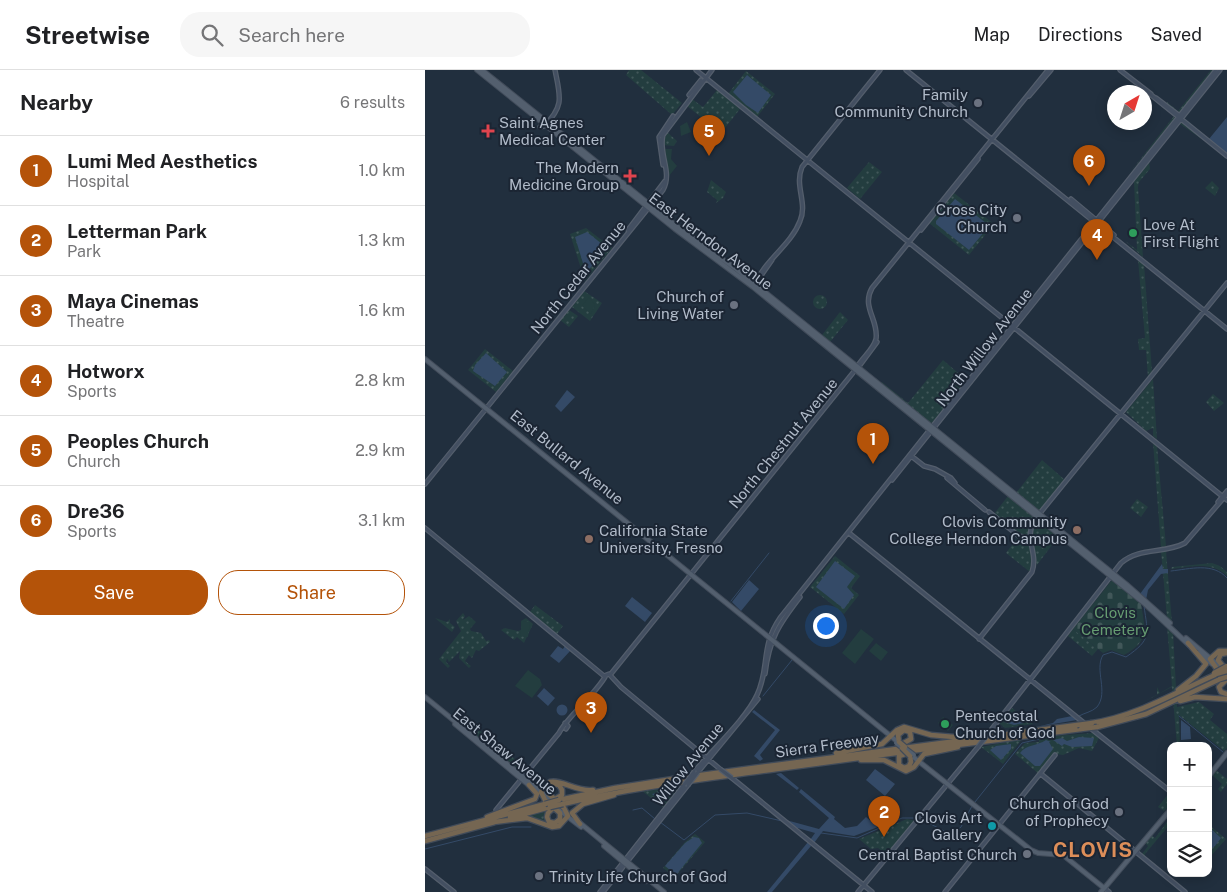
<!DOCTYPE html>
<html lang="en">
<head>
<meta charset="utf-8">
<style>
	:root { --surface:#fff; --page:#f6f6f6; --text:#202124; --muted:#757577; --line:#e0e0e0; --accent:#b45309 }
	body { margin:0; font-family:"Public Sans",sans-serif; background:var(--page); color:var(--text) }
	.controls { position:absolute; right:15px; bottom:15px; display:grid; overflow:hidden; border-radius:10px; box-shadow:0 2px 12px #0003 }
	.controls button { width:45px; height:45px; display:grid; place-items:center; padding:0; border:0; border-bottom:1px solid var(--line); background:var(--surface); color:var(--text); font:25px sans-serif }
	.compass { position:absolute; left:682px; top:15px; width:45px; height:45px; border-radius:50%; background:var(--surface); box-shadow:0 2px 12px #0003; rotate:39deg }
	.you { position:absolute; left:400px; top:555px; width:18px; height:18px; margin:-12px; border:4px solid #fff; border-radius:50%; background:#1a73e8; box-shadow:0 0 0 8px #1a73e833 }
	.badge { display:grid; place-items:center; width:32px; height:32px; border-radius:50%; background:var(--accent); color:#fff; font-size:16px; font-weight:700 }
	.pin { position:absolute; translate:-50% -41px; filter:drop-shadow(0 1px 2px #0008) }
	.pin::after { content:''; position:absolute; top:26px; width:18px; height:15px; background:inherit; clip-path:polygon(0 0,100% 0,50% 100%) }
	.list { margin:0; padding:0; list-style:none }
	h2 { display:flex; justify-content:space-between; align-items:center; height:65px; margin:0; padding:0 20px; font-size:21px }
	h2 small { font-size:16px; font-weight:400; color:var(--muted) }
	.list li { display:grid; grid-template-columns:32px 1fr auto; gap:15px; align-items:center; box-sizing:border-box; height:70px; padding:0 20px; border-top:1px solid var(--line) }
	.list b { display:block; font-size:19px; white-space:nowrap }
	.list p { margin:0; font-size:16px; white-space:nowrap; color:var(--muted) }
	.list em { font-size:16px; font-style:normal; color:var(--muted) }
	.actions { display:flex; gap:10px; padding:15px 20px }
	.actions a { flex:1; padding:11px 0; border:1px solid var(--accent); border-radius:20px; text-align:center; font-size:18px; color:var(--accent) }
	.actions .main { background:var(--accent); color:#fff }
	.icon { flex:none; width:28px; height:28px; fill:none; stroke:currentColor; stroke-width:2; stroke-linecap:round; stroke-linejoin:round }
	.map { position:relative; flex:none; width:802px; height:822px; overflow:hidden }
	header { display:flex; align-items:center; gap:30px; box-sizing:border-box; height:70px; padding:0 25px; background:var(--surface); border-bottom:1px solid var(--line) }
	header strong { font-size:24px }
	nav { display:flex; gap:28px; margin-inline-start:auto; font-size:18px }
	.search { width:350px; height:45px; background:var(--page); display:flex; align-items:center; gap:12px; box-sizing:border-box; padding:0 18px; border-radius:20px; color:var(--muted); font-size:19px }
	main { display:flex }
	aside { flex:1; background:var(--surface) }
	.map>svg:first-child { display:block }
</style>
</head>
<body>
<header>
<strong>Streetwise</strong>
<div class="search"><svg class="icon" aria-label="search" viewBox="0 0 24 24"><circle cx="10" cy="10" r="6"/><path d="M15 15l6 6"/></svg>Search here</div>
<nav><a>Map</a><a>Directions</a><a>Saved</a></nav>
</header>
<main>
<aside>
<h2>Nearby<small>6 results</small></h2>
<ul class="list">
<li><span class="badge">1</span><div><b>Lumi Med Aesthetics</b><p>Hospital</p></div><em>1.0 km</em></li>
<li><span class="badge">2</span><div><b>Letterman Park</b><p>Park</p></div><em>1.3 km</em></li>
<li><span class="badge">3</span><div><b>Maya Cinemas</b><p>Theatre</p></div><em>1.6 km</em></li>
<li><span class="badge">4</span><div><b>Hotworx</b><p>Sports</p></div><em>2.8 km</em></li>
<li><span class="badge">5</span><div><b>Peoples Church</b><p>Church</p></div><em>2.9 km</em></li>
<li><span class="badge">6</span><div><b>Dre36</b><p>Sports</p></div><em>3.1 km</em></li>
</ul>
<div class="actions"><a class="main">Save</a><a>Share</a></div>
</aside>
<div class="map">
<svg width="802" height="822" viewBox="0 0 802 822">
	<defs>
		<pattern id="grass-dots" width="8" height="8" patternUnits="userSpaceOnUse" patternTransform="scale(1.25)"><rect width="8" height="8" fill="#233d3f"/><path d="M2 2h.1M6 6h.1" fill="none" stroke="#415759" stroke-width="1.8" stroke-linecap="round"/></pattern>
		<pattern id="cemetery-stones" width="16" height="16" patternUnits="userSpaceOnUse" patternTransform="scale(1.25)"><rect width="16" height="16" fill="#233d3f"/><path d="M2 7V4a2 2 0 0 1 4 0v3zM10 15v-3a2 2 0 0 1 4 0v3z" fill="#415759"/></pattern>
	</defs>
	<rect width="100%" height="100%" fill="#212f3e"/>
	<path fill="url(#grass-dots)" d="M204,0H216L257,33L247,45L201,5Z
		M786,0H790L755,43L742,34V32L753,41Z
		M321,1L350,24L332,47L303,24Z
		M292,20L315,39L296,63L262,36L267,29L278,37Z
		M749,46L750,48L703,105Z
		M756,52L781,72L755,54L724,91L725,99L714,112L713,117L718,187L699,170L712,180L709,111L693,129Z
		M242,62L252,71L249,76L238,75Z
		M444,92L457,102L435,129L422,118Z
		M286,110L301,122L298,128L291,133L292,130L282,122Z
		M787,111L794,118L790,126L780,118Z
		M529,123L569,154L544,185L504,153Z
		M161,158L187,178L160,211L145,164Z
		M713,190L719,194L727,302L723,308L721,280H714L713,269L720,268Z
		M159,221L177,233L165,251L147,237Z
		M388 232a7 7 0 1 1 14 0a7 7 0 1 1-14 0Z
		M144,240L153,246L144,257L135,250Z
		M415,242L423,250L405,272L397,265Z
		M60,279L88,301L71,322L43,300Z
		M518,290L540,309V312L506,354L456,314L457,312L483,333Z
		M728,309L732,369L728,366V358L721,361L701,342Z
		M788,324L799,333L789,341L781,332Z
		M728,372L732,376L741,476L736,477Z
		M617,390L640,410L614,441L591,423Z
		M583,426L609,447L603,466L595,465L569,444Z
		M712,429L723,437L716,447L705,438Z
		M614,450L633,467L612,495C605,484 601,458 614,450Z
		M593,467L603,471L607,487L605,502L581,483Z
		M736,481H741L747,553L742,548Z
		M410,486L435,506L426,518L434,525L419,544L385,517Z
		M787,493L795,496L802,502V506C786,491 766,497 746,499L747,497Z
		M110,535L138,556L132,564L105,542Z
		M38,543L40,546L38,550L44,546L51,552L45,559L46,561L56,563L61,571L64,570L65,572L54,581L51,580L47,588L44,585L40,591L46,596L44,598L34,588L35,581L24,592L22,588L21,592L25,596L23,598L14,589L36,561L31,551Z
		M10,548L22,552L25,549V553L30,557L27,562Z
		M101,548L108,554L99,573L92,567L89,570L76,560L80,558L93,561L96,560V551Z
		M742,556L748,561L752,637L774,632L789,644L785,650L802,664V678L799,681L754,645L755,676H752L747,617L714,634L732,625V617L735,623L747,616Z
		M648,559L673,579L667,586L643,566Z
		M587,638L608,654L580,658L574,653Z
		M54,660L102,699L99,703L50,665Z
		M668,663L674,668L667,681L654,678L638,685L631,684L614,704L590,684L600,673L614,672V667Z
		M597,669L578,694L556,677Z
		M791,700L802,709V714L796,722L793,719L797,714L787,705Z
		M255,717L239,738L217,721Z
		M744,723L746,735L739,741L733,737Z
		M121,740L127,754L136,745L140,748L135,754C121,755 109,748 94,747Z
		M746,747V753L720,784V787L717,784L723,776L720,773L726,765L730,768Z
		M482,749L491,751L462,785L453,778L446,779L434,769Z
		M783,754L801,769L785,787L783,786Z
		M270,764L280,772L250,807L238,798L260,772Z"/>
	<path fill="url(#cemetery-stones)" d="M687,510L716,534C720,559 725,571 699,585L686,580L678,583L648,559Z"/>
	<path fill="#233d3f" d="M262,52L266,62L256,66L255,56Z
		M240,79H247L246,89L252,96L244,106Z
		M164,227L170,235L166,244L157,236Z
		M97,551L105,552L103,567L95,566Z
		M436,559L449,569L430,594L417,583Z
		M451,573L463,582L456,591L444,581Z
		M103,600L115,609L117,615L107,628L90,616Z
		M518,647L528,655L523,661L513,653Z"/>
	<path fill="#344a67" d="M322,5L346,25L333,43L321,35L308,22Z
		M802,47V84L784,69Z
		M530,129L561,153L560,161L544,180L511,154V151Z
		M162,162L182,178L161,203L150,167Z
		M61,283L82,302L70,316L48,301L50,295Z
		M142,320L150,327L136,342L130,336Z
		M410,491L430,506L422,517L429,525L419,539L391,517Z
		M737,494L738,499H743V503L736,504L723,520L721,530L715,524Z
		M324,510L334,519L316,541L307,532Z
		M207,527L227,543L220,552L200,536Z
		M133,576L138,579L140,576L146,580L134,593L125,586Z
		M119,618L130,628L123,636L112,626Z
		M131.5 640a5.5 5.5 0 1 1 11 0a5.5 5.5 0 1 1-11 0Z
		M329,640L355,660L335,685L338,689L335,691L329,686L350,660L327,642Z
		M587,642L598,650L599,653L589,655L579,652Z
		M647,646L652,650L611,657L628,653L632,649Z
		M756,650L765,657L766,669L756,670Z
		M654,667L669,668L667,676L647,677L639,674L637,676L628,670L637,668L642,671Z
		M621,670L626,672H624L628,679L615,696H610L595,683C602,674 612,676 621,670Z
		M586,674V679L576,690L565,680L571,676Z
		M450,699L470,714L460,726L441,710Z
		M356,703L374,718L372,720L351,704Z
		M376,719L410,747L409,749L420,758L432,756L441,747L453,757L429,766L398,761L389,773L385,770L390,763L369,757L361,750L394,759L404,748L374,722Z
		M236,722H245L238,733L227,724Z
		M783,756L796,768L790,776L783,781Z
		M269,767L274,768L277,773L251,805L240,796L260,773Z
		M383,772L386,776L347,822H342Z"/>
	<g fill="none" stroke-linecap="round" stroke-linejoin="round">
		<path stroke="#344a67" stroke-width="1" d="M746,501C765,499 788,492 802,508
			M306,531L344,483
			M338,626L367,590
			M654,646C659,643 667,642 672,637C684,622 669,600 678,585L687,582L701,587C727,569 723,565 719,536
			M754,646L798,682
			M233,650L251,664
			M550,732L597,673L614,669
			M208,740L217,738L230,749
			M496,749L521,762L531,761L536,757L547,736
			M235,752L259,770L290,745L322,743L357,751
			M396,763L432,768L477,748H492
			M0,779L87,757H106"/>
		<g stroke="#545e6c" stroke-width="5.5">
			<path id="secondary" d="M271,0L802,430
				M481,0L802,259
				M695,0L726,24
				M725,24L802,86
				M264,25L276,10
				M604,26L626,0
				M731,28L756,47
				M115,57L119,56C140,36 135,26 130,0
				M238,95L234,67L248,46
				M646,129L689,165
				M203,160L240,111
				M496,160L553,89
				M330,214C340,190 366,175 375,151C383,133 369,116 377,97L455,0
				M330,214L347,190
				M432,299L452,272
				M485,385L499,396L510,399L526,408L530,413
				M522,408L560,440
				M467,410L795,0
				M0,414L238,120C248,102 233,84 238,65L287,0
				M793,432L802,421
				M564,442L594,466L604,468
				M0,458L179,606
				M424,463L659,653
				M554,569L607,502C614,481 597,469 611,448L802,213
				M340,604C344,569 354,554 375,527
				M185,605L431,299C436,288 448,281 451,269C454,250 436,237 447,218L623,0
				M179,606L184,604L196,617L295,699
				M140,653L143,656L141,659
				M664,657L746,722
				M566,660L696,493C714,477 740,484 760,473L802,424
				M269,702C287,680 321,649 332,625C345,598 335,577 355,548L791,0
				M273,702L333,629
				M616,704L760,822
				M307,708L447,822
				M71,740L134,663C143,646 168,627 180,607
				M0,799L29,822
				M679,818L684,822
				M175,822L259,715
				M178,822L263,715
				M433,822L553,677
				M520,822L630,685"/>
		</g>
		<g stroke="#424c5a" stroke-width="6">
			<path id="primary" d="M52,0L250,159L328,217L720,534L764,575
				M57,0L254,158L311,199L434,298L701,514L745,553
				M0,289L473,672
				M761,568L798,599
				M773,583L787,594
				M0,627L130,733
				M30,654L105,716
				M487,686L606,780L613,783L638,785L679,818
				M783,707L802,683
				M134,740L156,757
				M155,753L239,822
				M179,776L221,811
				M676,822L746,739"/>
		</g>
		<g stroke="#414b59" stroke-width="7">
			<path id="highway" d="M801,600L793,590L796,584L802,583
				M794,602L785,589L794,581H802
				M802,609L794,617L796,622L802,624
				M753,620L771,606L781,594L763,573
				M755,631L770,627L802,629
				M667,653C712,646 749,623 790,605
				M672,657L721,644L795,609
				M474,672L473,665L479,660L485,662L486,669L477,674
				M411,683L457,674L472,660L479,657L506,665L529,667
				M483,683L474,686V695L479,698L484,696L486,692L485,686
				M436,690H459L481,701L489,697L499,684L533,677
				M134,730L190,718L261,707L652,655
				M138,734C209,717 280,709 352,699C453,685 555,672 656,659
				M127,739L123,743L122,747L124,752L130,753L135,749V743L120,730L116,722L125,712C136,709 151,722 168,720
				M62,747L110,729L112,724L104,715
				M85,748L125,737
				M69,752L102,748L127,757L134,756L143,746L139,738L124,724V718L130,714L134,715L137,720V725L132,728
				M155,754L147,743L158,734L189,725
				M0,766L120,734
				M0,771L70,752"/>
		</g>
		<use href="#secondary" stroke="#434f61" stroke-width="3"/>
		<use href="#primary" stroke="#535f6e" stroke-width="4"/>
		<use href="#highway" stroke="#756652" stroke-width="4.5"/>
		<g stroke="#545e6c" stroke-width="5.5" stroke-linecap="butt">
			<path id="secondary-bridge" d="M553,677L566,660
				M295,699L307,708
				M259,715L269,702
				M263,715L273,702"/>
		</g>
		<g stroke="#424c5a" stroke-width="6" stroke-linecap="butt">
			<path id="primary-bridge" d="M471,673L479,679
				M477,676L489,685"/>
		</g>
		<g stroke="#414b59" stroke-width="7" stroke-linecap="butt">
			<path id="highway-bridge" d="M789,603L802,596
				M791,604L802,601
				M795,609L802,607
				M652,655L667,653
				M656,659L672,657
				M474,672L480,677
				M477,678L485,686
				M120,734L134,730
				M125,737L138,734"/>
		</g>
		<use href="#secondary-bridge" stroke="#434f61" stroke-width="3"/>
		<use href="#primary-bridge" stroke="#535f6e" stroke-width="4"/>
		<use href="#highway-bridge" stroke="#756652" stroke-width="4.5"/>
	</g>
	<g fill="#6b7280" stroke="#1b2533" stroke-width="2">
		<circle cx="553" cy="33" r="5"/>
		<circle cx="592" cy="148" r="5"/>
		<circle cx="309" cy="235" r="5"/>
		<circle cx="694" cy="742" r="5"/>
		<circle cx="602" cy="784" r="5"/>
		<circle cx="114" cy="806" r="5"/>
	</g>
	<g fill="#e0444e" stroke="#1b2533" stroke-width="2">
		<path d="M60.5 53.5h5v5h5v5h-5v5h-5v-5h-5v-5h5z"/>
		<path d="M202.5 98.5h5v5h5v5h-5v5h-5v-5h-5v-5h5z"/>
	</g>
	<g fill="#2e9e5b" stroke="#1b2533" stroke-width="2">
		<circle cx="708" cy="163" r="5"/>
		<circle cx="520" cy="654" r="5"/>
	</g>
	<g fill="#8d6e63" stroke="#1b2533" stroke-width="2">
		<circle cx="652" cy="460" r="5"/>
		<circle cx="164" cy="469" r="5"/>
	</g>
	<circle fill="#0f9aa8" stroke="#1b2533" stroke-width="2" cx="567" cy="756" r="5"/>
	<g text-anchor="middle" dominant-baseline="central" stroke-width="4" stroke-linejoin="round" paint-order="stroke">
		<g font-size="15" fill="#b1bbc9" stroke="#1b2533" text-anchor="end">
			<text x="543" y="24">Family<tspan x="543" dy="17">Community Church</tspan></text>
			<text x="74" y="52" text-anchor="start">Saint Agnes<tspan x="74" dy="17">Medical Center</tspan></text>
			<text x="194" y="97">The Modern<tspan x="194" dy="17">Medicine Group</tspan></text>
			<text x="582" y="139">Cross City<tspan x="582" dy="17">Church</tspan></text>
			<text x="718" y="154" text-anchor="start">Love At<tspan x="718" dy="17">First Flight</tspan></text>
			<text x="299" y="226">Church of<tspan x="299" dy="17">Living Water</tspan></text>
			<text x="642" y="451">Clovis Community<tspan x="642" dy="17">College Herndon Campus</tspan></text>
			<text x="174" y="460" text-anchor="start">California State<tspan x="174" dy="17">University, Fresno</tspan></text>
			<text x="530" y="645" text-anchor="start">Pentecostal<tspan x="530" dy="17">Church of God</tspan></text>
			<text x="684" y="733">Church of God<tspan x="684" dy="17">of Prophecy</tspan></text>
			<text x="557" y="747">Clovis Art<tspan x="557" dy="17">Gallery</tspan></text>
			<text x="592" y="784">Central Baptist Church</text>
			<text x="124" y="806" text-anchor="start">Trinity Life Church of God</text>
		</g>
		<g font-size="15" fill="#b1bbc9" stroke="#1b2533">
			<text transform="translate(286 171) rotate(37)">East Herndon Avenue</text>
			<text transform="translate(153 207) rotate(-51)">North Cedar Avenue</text>
			<text transform="translate(559 277) rotate(-52)">North Willow Avenue</text>
			<text transform="translate(358 373) rotate(-51)">North Chestnut Avenue</text>
			<text transform="translate(142 387) rotate(39)">East Bullard Avenue</text>
			<text transform="translate(402 675) rotate(-8)">Sierra Freeway</text>
			<text transform="translate(80 681) rotate(39)">East Shaw Avenue</text>
			<text transform="translate(263 694) rotate(-51)">Willow Avenue</text>
		</g>
		<g font-size="15" fill="#669c71" stroke="#1b2533">
			<text x="690" y="542">Clovis<tspan x="690" dy="17">Cemetery</tspan></text>
		</g>
		<g font-size="20" font-weight="bold" letter-spacing="1" fill="#dd8e59" stroke="#1b2533">
			<text x="668" y="780">CLOVIS</text>
		</g>
	</g>
</svg>
<div class="controls">
<button>+</button>
<button>−</button>
<button><svg class="icon" aria-label="layers" viewBox="0 0 24 24"><path d="M12 4l9 5-9 5-9-5zM3 14l9 5 9-5"/></svg></button>
</div>
<svg class="compass" viewBox="-18 -18 36 36"><path d="M0-13l5 13h-10z" fill="#e53935"/><path d="M0 13l5-13h-10z" fill="#757577"/></svg>
<div class="you"></div>
<div class="pin badge" style="left:448px;top:394px">1</div>
<div class="pin badge" style="left:459px;top:767px">2</div>
<div class="pin badge" style="left:166px;top:663px">3</div>
<div class="pin badge" style="left:672px;top:190px">4</div>
<div class="pin badge" style="left:284px;top:86px">5</div>
<div class="pin badge" style="left:664px;top:116px">6</div>
</div>
</main>
</body>
</html>
